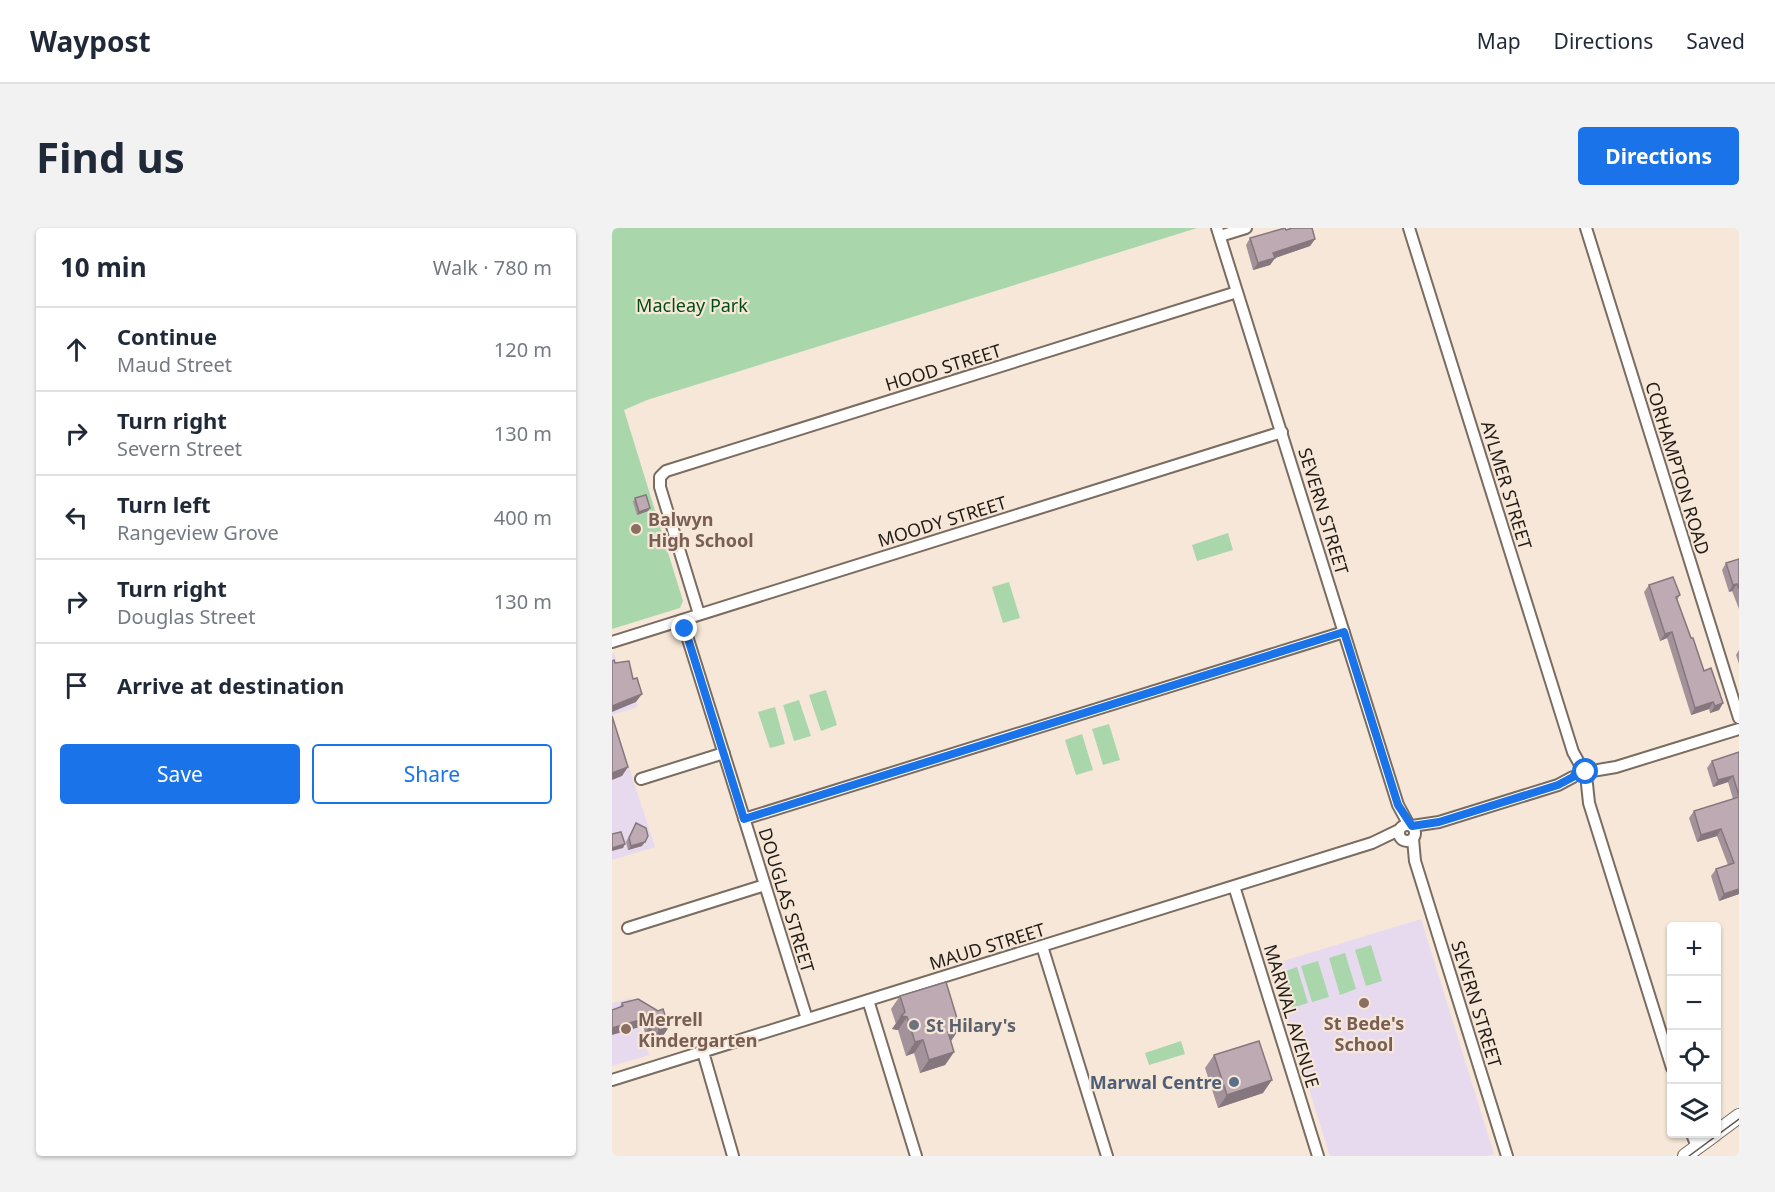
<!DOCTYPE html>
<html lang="en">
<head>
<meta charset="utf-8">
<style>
	:root { --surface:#fff; --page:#f2f2f3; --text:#1f2937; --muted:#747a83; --line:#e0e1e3; --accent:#1a73e8 }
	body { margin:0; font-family:"Noto Sans",sans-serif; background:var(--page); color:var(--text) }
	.controls { position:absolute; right:18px; bottom:18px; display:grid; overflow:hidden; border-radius:6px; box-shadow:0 2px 4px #0004 }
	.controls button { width:54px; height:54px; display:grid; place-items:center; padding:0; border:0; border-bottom:2px solid var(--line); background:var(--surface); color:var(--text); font:30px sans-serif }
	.stop { position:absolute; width:18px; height:18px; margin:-14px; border:4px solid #1a73e8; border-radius:50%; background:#fff }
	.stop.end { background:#1a73e8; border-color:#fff; box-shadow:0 2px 6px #0008 }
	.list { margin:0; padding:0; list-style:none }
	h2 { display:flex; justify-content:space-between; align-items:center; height:78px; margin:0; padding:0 24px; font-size:26px }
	h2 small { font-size:20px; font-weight:400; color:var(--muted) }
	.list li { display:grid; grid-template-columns:39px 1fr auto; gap:18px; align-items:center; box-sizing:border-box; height:84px; padding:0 24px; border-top:2px solid var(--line) }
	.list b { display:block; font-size:22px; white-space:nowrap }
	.list p { margin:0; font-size:20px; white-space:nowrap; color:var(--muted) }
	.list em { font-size:20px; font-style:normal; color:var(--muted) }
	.actions { display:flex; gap:12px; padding:18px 24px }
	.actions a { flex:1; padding:14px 0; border:2px solid var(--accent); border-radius:6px; text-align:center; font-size:21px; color:var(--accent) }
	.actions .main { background:var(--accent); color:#fff }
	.icon { flex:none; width:33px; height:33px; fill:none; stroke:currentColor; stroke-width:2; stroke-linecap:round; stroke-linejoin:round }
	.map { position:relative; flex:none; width:1127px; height:928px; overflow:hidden; border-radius:6px }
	header { display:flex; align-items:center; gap:36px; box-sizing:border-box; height:84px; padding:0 30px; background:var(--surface); border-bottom:2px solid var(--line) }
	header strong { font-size:28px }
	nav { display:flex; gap:33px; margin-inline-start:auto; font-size:21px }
	.intro { display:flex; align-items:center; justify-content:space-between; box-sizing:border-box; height:144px; padding:0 36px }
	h1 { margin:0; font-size:42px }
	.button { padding:15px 27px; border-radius:6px; background:var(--accent); color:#fff; font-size:21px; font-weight:700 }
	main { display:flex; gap:36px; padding:0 36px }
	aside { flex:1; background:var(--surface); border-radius:6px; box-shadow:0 2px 4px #0004 }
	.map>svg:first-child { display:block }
</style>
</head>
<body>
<header>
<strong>Waypost</strong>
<nav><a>Map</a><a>Directions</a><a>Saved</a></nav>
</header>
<div class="intro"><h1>Find us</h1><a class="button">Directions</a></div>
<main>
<aside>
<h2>10 min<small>Walk · 780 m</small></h2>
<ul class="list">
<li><svg class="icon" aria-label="ahead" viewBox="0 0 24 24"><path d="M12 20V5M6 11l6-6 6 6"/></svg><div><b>Continue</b><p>Maud Street</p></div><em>120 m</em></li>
<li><svg class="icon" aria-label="right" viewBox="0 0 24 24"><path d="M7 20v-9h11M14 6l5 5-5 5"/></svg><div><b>Turn right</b><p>Severn Street</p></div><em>130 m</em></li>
<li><svg class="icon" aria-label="left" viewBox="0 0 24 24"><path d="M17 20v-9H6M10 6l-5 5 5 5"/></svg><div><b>Turn left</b><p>Rangeview Grove</p></div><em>400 m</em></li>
<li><svg class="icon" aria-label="right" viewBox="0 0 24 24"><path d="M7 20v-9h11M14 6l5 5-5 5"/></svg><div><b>Turn right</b><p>Douglas Street</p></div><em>130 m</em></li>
<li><svg class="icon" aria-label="arrive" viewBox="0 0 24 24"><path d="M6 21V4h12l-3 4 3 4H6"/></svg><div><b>Arrive at destination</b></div></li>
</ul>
<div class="actions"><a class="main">Save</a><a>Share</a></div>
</aside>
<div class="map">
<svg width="1127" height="928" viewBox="0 0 1127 928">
	<rect width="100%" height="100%" fill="#f6e7d8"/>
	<path fill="#e7daee" d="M2,425L8,443L19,457L26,479L0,487L43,619L0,632V426Z
		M809,691L882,926L874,928H718L658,737Z
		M19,770L37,827L0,838V775Z"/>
	<path fill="#a9d7ab" d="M0,0H585L35,172L12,182L71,373L68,380L0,401Z
		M616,305L621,322L585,333L580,317Z
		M397,354L408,390L391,395L380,359Z
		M214,462L225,497L209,503L197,467Z
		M187,472L199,508L182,513L171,477Z
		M163,479L173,516L158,520L146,484Z
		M497,496L508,532L491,537L480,501Z
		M470,506L481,542L464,547L453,512Z
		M759,717L770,753L754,758L743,722Z
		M733,725L744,761L728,767L717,730Z
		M706,733L717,769L700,774L689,738Z
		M685,739L696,775L680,780L668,745Z
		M569,813L573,826L537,837L533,825Z"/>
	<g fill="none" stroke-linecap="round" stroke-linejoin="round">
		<g stroke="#7a6c60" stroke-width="14">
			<path id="minor" d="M605,0L786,577L797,597
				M797,0L961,524L971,542
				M974,0L1127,490
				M608,8L634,0
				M87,386L48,259V249L54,243L625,64
				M70,392L195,791
				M0,414L670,204
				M974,544L1004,539L1127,501
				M29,551L112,525
				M975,556L977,575L1060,840
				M132,591L732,404
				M787 605a8 8 0 1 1 16 0a8 8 0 1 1-16 0Z
				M800,598L827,594L946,557L961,549
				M801,611L803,633L895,928
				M622,658L706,928
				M16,700L153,657
				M430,718L495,928
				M256,772L304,928
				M91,824L121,928
				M0,852L760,615L787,602
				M1080,906L1085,919"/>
		</g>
		<g stroke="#7a6c60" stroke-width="16">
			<path id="major" d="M1104,905L1127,888
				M1073,928L1103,906"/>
		</g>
		<use href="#minor" stroke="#fff" stroke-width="10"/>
		<use href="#major" stroke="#fff" stroke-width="14"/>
		<path stroke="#5e554d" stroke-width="1.5" d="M1077,928L1127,891"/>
	</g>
	<path fill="#a39299" d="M638,10L703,11L698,18L663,30L658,37L641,42L634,17Z
		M23,270L38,280L36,283L25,287L21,274Z
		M1127,331V381L1120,363L1117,364L1110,342L1114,335Z
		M1037,357L1068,367L1065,372L1092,443L1111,475L1107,482L1098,485L1097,481L1079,487L1055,410L1048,413L1032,364Z
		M1127,422V436L1124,427Z
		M1127,524V666L1107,673L1099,648L1104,641L1116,637L1105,608L1085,614L1077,590L1082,583L1121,571L1116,554L1101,559L1095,540L1100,533Z
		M24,595L30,618L16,622L14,614Z
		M288,768L339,814L342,824L333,837L308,845L302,825L294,828L286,802L280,801L284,796L279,781Z
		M10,775L46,783L51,808L41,811L39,803L33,805L31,798L7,780Z
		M602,827L651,865L606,880L593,840Z"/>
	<path fill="#85777d" d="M703,11L698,18L663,30L658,37L641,42L646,35L661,25Z
		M38,280L36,283L25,287L27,284Z
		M1125,356L1120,363L1117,364L1121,357Z
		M1060,404L1055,410L1048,413L1053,406Z
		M30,466L24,474L0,484V478Z
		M1101,474L1097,481L1079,487L1083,480Z
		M1111,475L1107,482L1098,485L1103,478Z
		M16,539L10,548L0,552V545Z
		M1121,548L1116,554L1101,559L1106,552Z
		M1109,601L1105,608L1085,614L1089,607Z
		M33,614L30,618L16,622L19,618Z
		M13,616L11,620L0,623V620Z
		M1127,661V666L1107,673L1112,666Z
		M289,788L295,789L286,802L280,801Z
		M38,789L31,798L0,807V800Z
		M45,794L39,803L33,805L40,796Z
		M57,799L51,808L41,811L47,802Z
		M348,800L339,813L327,817L336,804Z
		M311,812L302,825L294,828L303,814Z
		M342,824L333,837L308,845L317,832Z
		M660,852L651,865L606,880L615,867Z"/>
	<path fill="#beaab2" stroke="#85777d" stroke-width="1.5" d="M673,0L674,2L680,0H700L703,11L661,25L663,30L646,35L638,10Z
		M34,267L38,280L27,284L23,270Z
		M1127,331V361L1125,356L1121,357L1114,335Z
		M1061,349L1068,367L1064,369L1079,410H1081L1092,443L1099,440L1111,475L1103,478L1101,474L1083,480L1060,404L1053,406L1037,357Z
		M2,432L3,435L17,433L21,451L25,450L30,466L0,478V433Z
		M0,488L16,539L0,545Z
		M1127,524V568L1121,548L1106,552L1100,533Z
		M1127,569V661L1112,666L1104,641L1122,635L1109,601L1089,607L1082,583Z
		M24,595L34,600L36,608L33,614L19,618L17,610Z
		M9,604L13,616L0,620V606Z
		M334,754L348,800L336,804L342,824L317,832L311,812L303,814L295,789L289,788L293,784L288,768Z
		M26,771L46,783L51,781L57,799L47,802L45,794L40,796L38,789L0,800V782L11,778L10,775Z
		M647,813L660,852L615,867L602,827Z"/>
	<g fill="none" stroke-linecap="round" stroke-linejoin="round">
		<path stroke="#1a73e8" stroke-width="8" d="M73,401L132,591L732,404L786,577L800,598L827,594L946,557L961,549L965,543L974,544"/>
	</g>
	<g fill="#8d6e63" stroke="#f6e7d8" stroke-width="2">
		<circle cx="24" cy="301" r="6"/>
		<circle cx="752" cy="775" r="6"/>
		<circle cx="14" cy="801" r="6"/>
	</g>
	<circle fill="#6b7280" stroke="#f6e7d8" stroke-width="2" cx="302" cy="797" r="6"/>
	<circle fill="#5c6f8a" stroke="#f6e7d8" stroke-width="2" cx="622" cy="854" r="6"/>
	<g text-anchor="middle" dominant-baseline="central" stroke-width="4.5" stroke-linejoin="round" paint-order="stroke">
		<g font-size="18" fill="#014e14" stroke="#f6e7d8">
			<text x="80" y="77">Macleay Park</text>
		</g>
		<g font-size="18" fill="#221c17" stroke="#f6e7d8">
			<text transform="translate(331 139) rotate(-17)">HOOD STREET</text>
			<text transform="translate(1066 240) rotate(73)">CORHAMPTON ROAD</text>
			<text transform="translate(895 257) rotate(73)">AYLMER STREET</text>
			<text transform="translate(712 283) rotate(73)">SEVERN STREET</text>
			<text transform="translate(330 293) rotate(-17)">MOODY STREET</text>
			<text transform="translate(175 672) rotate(73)">DOUGLAS STREET</text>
			<text transform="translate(375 718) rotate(-17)">MAUD STREET</text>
			<text transform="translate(865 776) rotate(73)">SEVERN STREET</text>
			<text transform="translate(680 788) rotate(73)">MARWAL AVENUE</text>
		</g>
		<g font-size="18" font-weight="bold" fill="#785e54" stroke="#f6e7d8" text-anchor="start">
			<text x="36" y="291">Balwyn<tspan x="36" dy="21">High School</tspan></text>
			<text x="26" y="791">Merrell<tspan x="26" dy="21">Kindergarten</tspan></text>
			<text x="752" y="795" text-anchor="middle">St Bede's<tspan x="752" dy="21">School</tspan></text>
		</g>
		<g font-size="18" font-weight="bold" fill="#5b616d" stroke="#f6e7d8" text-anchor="start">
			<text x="314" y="797">St Hilary's</text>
		</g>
		<g font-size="18" font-weight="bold" fill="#4e5e75" stroke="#f6e7d8" text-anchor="end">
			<text x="610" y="854">Marwal Centre</text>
		</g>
	</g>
</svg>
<div class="controls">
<button>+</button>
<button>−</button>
<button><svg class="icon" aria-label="locate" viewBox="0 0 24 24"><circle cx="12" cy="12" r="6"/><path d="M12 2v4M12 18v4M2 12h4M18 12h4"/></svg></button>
<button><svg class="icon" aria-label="layers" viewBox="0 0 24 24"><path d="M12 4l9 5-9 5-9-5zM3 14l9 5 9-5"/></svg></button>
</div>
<div class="stop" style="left:974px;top:544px"></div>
<div class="stop end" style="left:73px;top:401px"></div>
</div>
</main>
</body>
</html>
